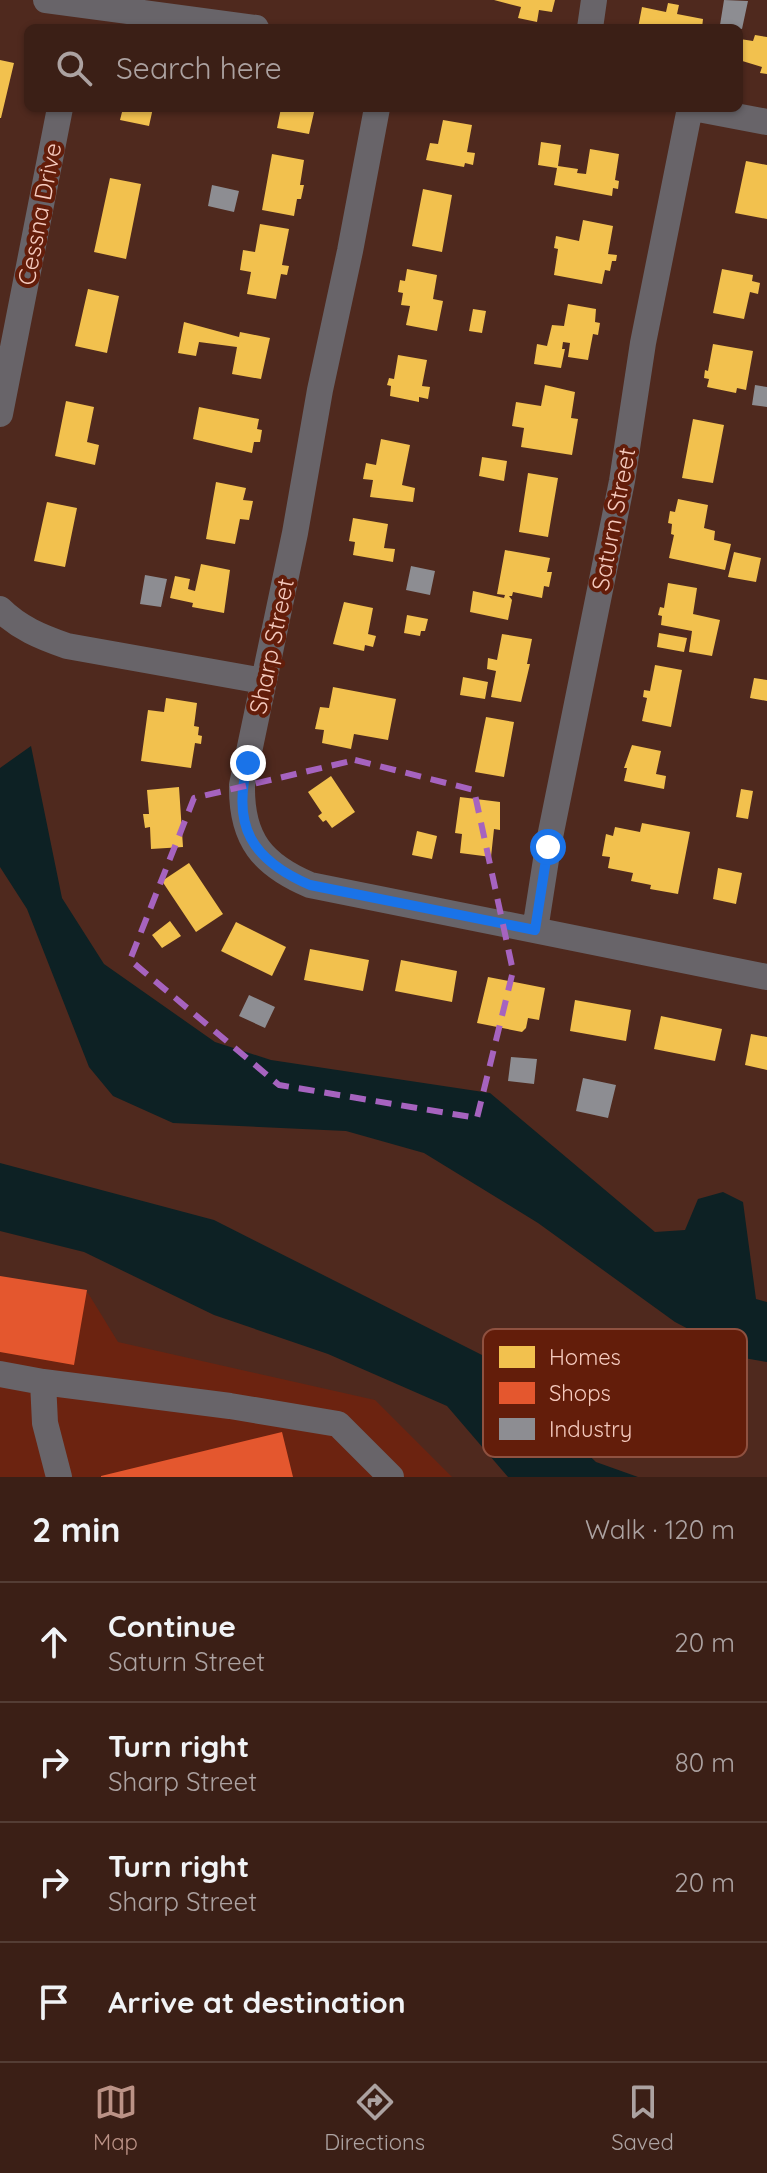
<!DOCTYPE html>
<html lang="en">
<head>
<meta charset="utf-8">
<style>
	:root { --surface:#3b1f16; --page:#462c23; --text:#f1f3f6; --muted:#aca2a1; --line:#543d35; --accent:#bb9286 }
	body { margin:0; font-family:Quicksand,sans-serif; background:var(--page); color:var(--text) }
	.stop { position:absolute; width:24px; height:24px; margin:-18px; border:6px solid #1a73e8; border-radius:50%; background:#fff }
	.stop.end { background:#1a73e8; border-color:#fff; box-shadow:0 2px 8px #0008 }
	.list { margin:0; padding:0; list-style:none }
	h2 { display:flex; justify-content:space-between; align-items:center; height:104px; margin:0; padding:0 32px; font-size:34px }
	h2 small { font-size:26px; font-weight:400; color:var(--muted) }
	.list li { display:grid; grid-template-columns:52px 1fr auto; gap:24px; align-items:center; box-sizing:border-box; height:120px; padding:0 32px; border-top:2px solid var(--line) }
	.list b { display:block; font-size:30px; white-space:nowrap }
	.list p { margin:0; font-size:26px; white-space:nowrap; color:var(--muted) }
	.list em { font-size:26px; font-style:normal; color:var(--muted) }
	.icon { flex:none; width:44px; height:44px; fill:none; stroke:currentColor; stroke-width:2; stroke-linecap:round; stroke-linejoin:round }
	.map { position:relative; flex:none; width:767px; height:1477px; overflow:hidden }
	.search { position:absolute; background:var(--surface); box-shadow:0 2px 6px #0004; left:24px; right:24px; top:24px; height:88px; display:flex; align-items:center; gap:20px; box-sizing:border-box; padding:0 28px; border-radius:12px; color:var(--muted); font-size:30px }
	.sheet { height:584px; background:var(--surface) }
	nav { display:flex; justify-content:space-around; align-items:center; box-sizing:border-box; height:112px; border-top:2px solid var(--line); background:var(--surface); font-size:22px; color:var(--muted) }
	nav a { display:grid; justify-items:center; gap:4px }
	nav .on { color:var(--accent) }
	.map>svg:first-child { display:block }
</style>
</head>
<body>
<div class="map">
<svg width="767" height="1477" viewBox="0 0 767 1477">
	<rect width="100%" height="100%" fill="#4f291e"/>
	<path fill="#6c2310" d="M0,1278L88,1293L118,1342L375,1400L452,1477H0Z"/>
	<path fill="#0d2124" d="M31,746L62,898L104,964L215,1042L271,1060L490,1093L655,1232L685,1230L698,1199L723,1192L743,1202L756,1299L767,1302V1362L744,1358L675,1322L538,1223L424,1153L346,1131L173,1123L113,1096L89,1067L27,909L0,867V768Z
		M0,1163L214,1220L486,1357L596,1462L638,1477H508L447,1406L328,1354L214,1315L84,1252L0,1231Z"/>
	<path fill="#f2c14e" d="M494,0H555L552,12L539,10L537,22L518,18L521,7Z
		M668,3L679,5L677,14L703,19L702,28H638L642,7L666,12Z
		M755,35L767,37V74L760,73L762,67L739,60L740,39L753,41Z
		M0,60L14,63L1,118H0Z
		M123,108H153L149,126L120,120Z
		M281,108H315L309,134L277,128Z
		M443,120L472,125L467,152L475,153L473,165L465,163L464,167L426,160L430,143L438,144Z
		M541,142L561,145L558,166L578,169L577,173L586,174L590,149L619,154L615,180L619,181L618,189L613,188L612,196L554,185L557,168L538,165Z
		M272,154L304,160L300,185H304L301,199H297L294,216L262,210Z
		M746,161L767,165V219L735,213Z
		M110,178L141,184L126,259L94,252Z
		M423,189L452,195L442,252L412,246Z
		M583,220L613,226L608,254L617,255L616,261H612L610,271L605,270L602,284L554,275L558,249L554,248L556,236L579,241Z
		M260,224L289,229L282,265L289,266L287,275L281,274L276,299L247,294L251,272L240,270L243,250L255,252Z
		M407,269L437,275L433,299L443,301L437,331L406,325L410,306L401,305L403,293L398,292L400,280L405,281Z
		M722,269L753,275L752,281L760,283L758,294L750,292L744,319L713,313Z
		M88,289L119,296L107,353L75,346Z
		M568,304L596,309L595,322L600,323L598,335L593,334L588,360L568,357L570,343L563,342L562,349H565L561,368L534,364L537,344L547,346L552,325L564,326Z
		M473,309L486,311L482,333L469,331Z
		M184,322L239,337L240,332L270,338L261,379L232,374L237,347L199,342L196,356L178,353Z
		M713,344L753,351L746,390L737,388L736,393L707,387L709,379L704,378L705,370L708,371Z
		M398,355L427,360L422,386L430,387L428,399L419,397V402L390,396L391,386L387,385L389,378L394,379Z
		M545,385L575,392L571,418L578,419L572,455L521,447L524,428L512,426L516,402L541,406Z
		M66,401L94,407L87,442L99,445L95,465L55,456Z
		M199,407L259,419L257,429L262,430L260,442H254L252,453L193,439Z
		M693,419L724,425L713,483L682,478Z
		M381,439L410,445L402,485L415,488L413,502L370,497L373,480L363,479L366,463L376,465Z
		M482,457L507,461L504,481L479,476Z
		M528,473L558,478L548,537L519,532Z
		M216,482L246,488L243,500L253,501L249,520L240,519L235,544L206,539Z
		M678,499L708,505L704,528L715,531L714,540L731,544L725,570L669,558L674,535L671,534L672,524L668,523L670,511L675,512Z
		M47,502L77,508L65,567L34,561Z
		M353,518L388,524L384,548L395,549L393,562L353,555L355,542L349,541Z
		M505,550L550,558L547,572H552L549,587L544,586L542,598L513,592L512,596H509L512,600L508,620L470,612L473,591L504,598L505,595L497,594Z
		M734,552L761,558L756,582L728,577Z
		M201,564L230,570L224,613L192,607L193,603L170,598L175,576L190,579L188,589L195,591Z
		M668,583L697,588L693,614L720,620L712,656L689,652L692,631L661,625L662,616L658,615L660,607L664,608Z
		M344,602L373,608L368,634L376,636L373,647L365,645L364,651L333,644Z
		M407,615L428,619L425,631H421L420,636L404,633Z
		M659,633L687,638L684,652L657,647Z
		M502,634L532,639L527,664H530L521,702L491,697L496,671L487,669L488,658L497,660Z
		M655,665L682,670L671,727L642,721L647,698L643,697L644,690L650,691Z
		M463,677L488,682L485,699L460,695Z
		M754,678L767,680V701L750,698Z
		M333,687L396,699L388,740L354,734L351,749L322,743L324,730L315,729L320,707L329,708Z
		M166,698L197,703L194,726L199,727L198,735L202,736L201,744L195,743L191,768L141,761L148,710L164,712Z
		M486,717L514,722L504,777L475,772Z
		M632,745L661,751L656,774L666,776L664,789L624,781L627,768H624Z
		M331,776L355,812L332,828L326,820L323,822L318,816L322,813L308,792Z
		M179,787L183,847L151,849L150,827L145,828L143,814H149L147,790Z
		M741,789L753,791L748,819L736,817Z
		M460,797L500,802V830L494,829L491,857L460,853L462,834L455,833Z
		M642,823L690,832L678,894L650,889L651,885L631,881L633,873L608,868L610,857L602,856L606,834L613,836L615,827L640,832Z
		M417,831L437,836L432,859L412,855Z
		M189,863L223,914L196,932L162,881Z
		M718,868L742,873L736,904L713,899Z
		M170,921L181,936L162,948L152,935Z
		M236,922L286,947L272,976L221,951Z
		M310,949L369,960L363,991L304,980Z
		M401,960L457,971L452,1002L395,991Z
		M488,977L545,988L539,1020L528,1018L526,1028L522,1032L477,1023Z
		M575,1000L631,1010L626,1041L570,1031Z
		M661,1016L722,1029L715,1061L654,1049Z
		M751,1034L767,1037V1070L745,1065Z"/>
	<path fill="#e4572e" d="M0,1276L87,1290L74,1365L0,1352Z
		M282,1432L293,1477H101V1476Z"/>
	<path fill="#8d8d92" d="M724,0L748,1L742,29L720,25Z
		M212,185L239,191L234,212L208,206Z
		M755,385L767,387V407L752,405Z
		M411,566L435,571L430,595L406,590Z
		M145,575L167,579L161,607L140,604Z
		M249,995L275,1007L265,1028L239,1016Z
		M511,1057L537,1059L534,1084L508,1081Z
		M583,1078L616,1085L608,1118L576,1111Z"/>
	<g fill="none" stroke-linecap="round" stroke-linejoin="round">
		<path stroke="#686469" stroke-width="26" d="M46,0L256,28
			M590,28L594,0
			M377,108L350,251L320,390L295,533L242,785C241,840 263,865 310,885L767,977
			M693,108L767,122
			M0,414L60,108
			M0,609C19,628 41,637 67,646L263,681
			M535,930L548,847L622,481L643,343L690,108
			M0,1374L43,1382L45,1423L59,1477
			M43,1382L230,1406L338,1424L391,1477"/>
	</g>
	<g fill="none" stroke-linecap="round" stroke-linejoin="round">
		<path stroke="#1a73e8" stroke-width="10" d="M248,763C231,826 252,860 310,885L535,930L548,847"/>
	</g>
	<path fill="none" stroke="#a663bf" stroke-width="6" stroke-dasharray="16 10" stroke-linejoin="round" d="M355,760L474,790L513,971L477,1118L279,1085L130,960L194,798Z"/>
	<g text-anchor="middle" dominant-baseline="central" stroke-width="8" stroke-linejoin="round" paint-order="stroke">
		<g font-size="24" fill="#f5cabe" stroke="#631d0a">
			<text transform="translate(39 214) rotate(-79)">Cessna Drive</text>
			<text transform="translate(613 519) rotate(-79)">Saturn Street</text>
			<text transform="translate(271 646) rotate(-78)">Sharp Street</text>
		</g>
	</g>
	<rect x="483" y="1329" width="264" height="128" rx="12" fill="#631d0a" stroke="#8f5140" stroke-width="2"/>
	<rect x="499" y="1346" width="36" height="22" fill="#f2c14e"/>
	<rect x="499" y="1382" width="36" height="22" fill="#e4572e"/>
	<rect x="499" y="1418" width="36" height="22" fill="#8d8d92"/>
	<g font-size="22" fill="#f5cabe">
		<text x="549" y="1365">Homes</text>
		<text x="549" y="1401">Shops</text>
		<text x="549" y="1437">Industry</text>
	</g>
</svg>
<div class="stop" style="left:548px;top:847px"></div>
<div class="stop end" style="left:248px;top:763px"></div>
<div class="search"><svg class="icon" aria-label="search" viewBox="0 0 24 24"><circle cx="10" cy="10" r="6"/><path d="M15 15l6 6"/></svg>Search here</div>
</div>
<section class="sheet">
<h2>2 min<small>Walk · 120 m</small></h2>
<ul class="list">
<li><svg class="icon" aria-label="ahead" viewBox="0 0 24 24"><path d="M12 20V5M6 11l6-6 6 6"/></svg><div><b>Continue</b><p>Saturn Street</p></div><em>20 m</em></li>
<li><svg class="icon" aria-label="right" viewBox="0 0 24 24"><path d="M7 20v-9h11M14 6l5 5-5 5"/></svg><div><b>Turn right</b><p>Sharp Street</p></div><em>80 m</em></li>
<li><svg class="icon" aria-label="right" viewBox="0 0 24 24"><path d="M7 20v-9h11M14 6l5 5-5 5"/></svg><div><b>Turn right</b><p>Sharp Street</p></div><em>20 m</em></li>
<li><svg class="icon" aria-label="arrive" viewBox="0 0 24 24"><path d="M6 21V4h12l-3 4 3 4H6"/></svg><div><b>Arrive at destination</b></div></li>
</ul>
</section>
<nav>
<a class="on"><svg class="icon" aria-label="map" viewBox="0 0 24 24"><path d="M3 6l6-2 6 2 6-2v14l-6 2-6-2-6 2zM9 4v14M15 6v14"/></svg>Map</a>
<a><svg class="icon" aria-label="directions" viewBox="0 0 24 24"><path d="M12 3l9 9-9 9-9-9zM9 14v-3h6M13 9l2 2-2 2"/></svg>Directions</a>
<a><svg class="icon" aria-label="saved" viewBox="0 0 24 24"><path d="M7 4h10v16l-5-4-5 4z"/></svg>Saved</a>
</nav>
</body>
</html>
